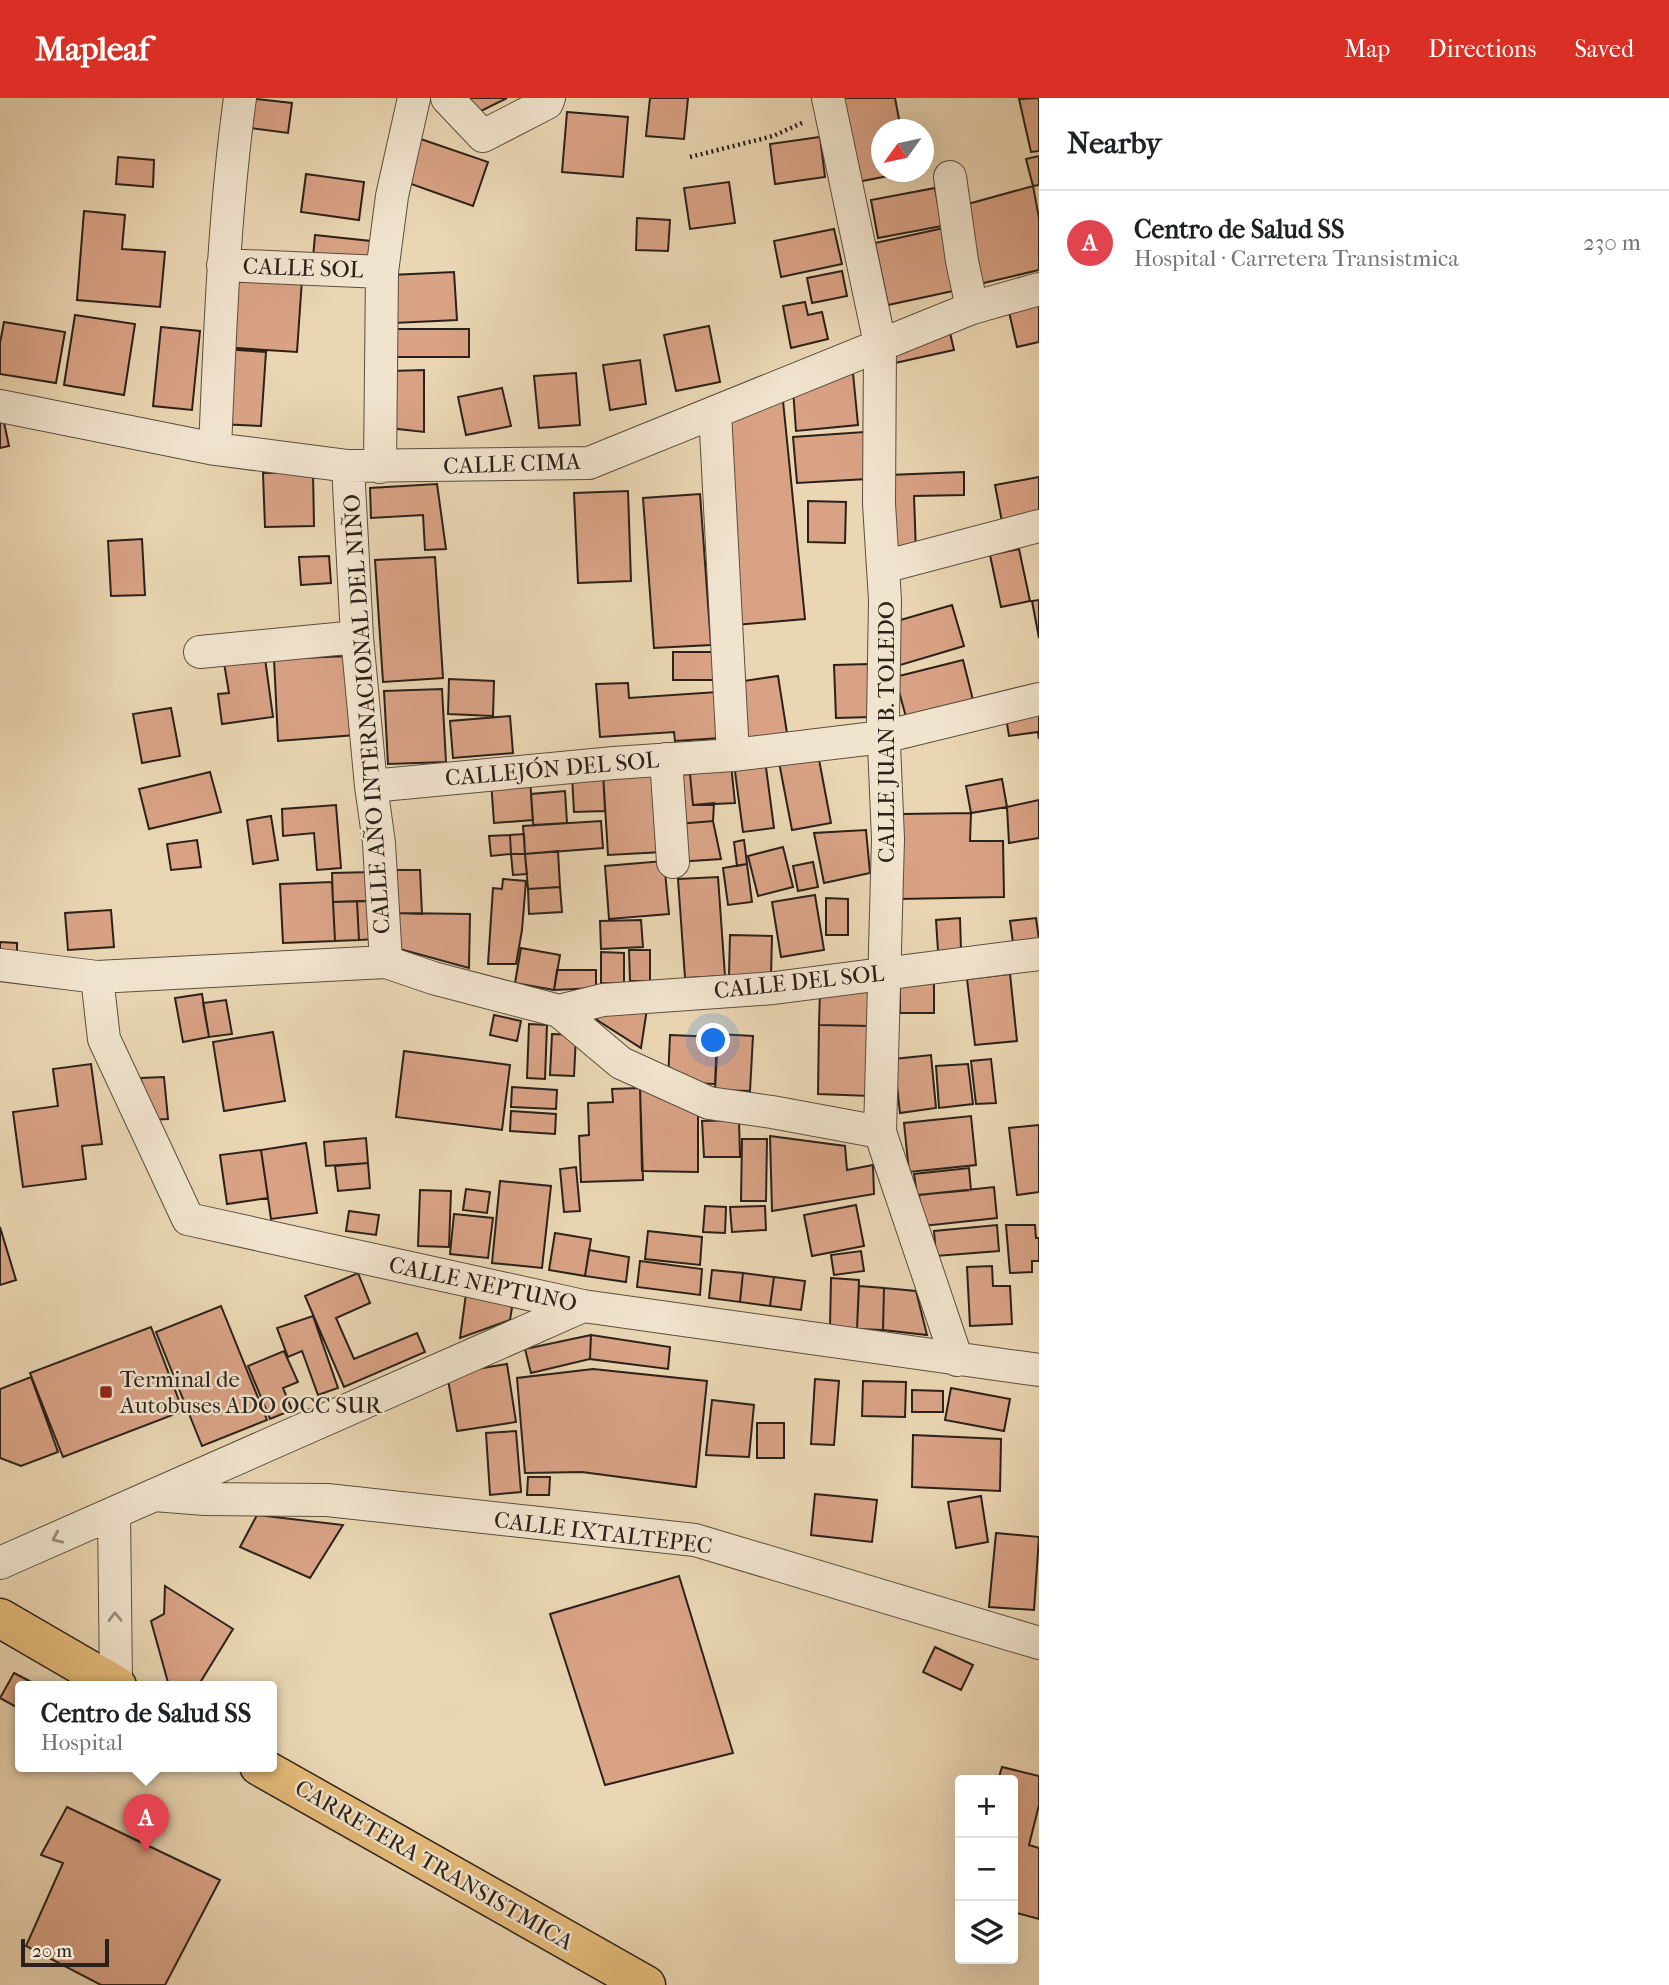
<!DOCTYPE html>
<html lang="en">
<head>
<meta charset="utf-8">
<style>
	:root { --surface:#fff; --page:#f2f2f2; --text:#202124; --muted:#757577; --line:#e0e0e0; --accent:#d93025 }
	body { margin:0; font-family:"IM FELL French Canon",serif; background:var(--page); color:var(--text) }
	.controls { position:absolute; right:21px; bottom:21px; display:grid; overflow:hidden; border-radius:7px; box-shadow:0 7px 28px #0002 }
	.controls button { width:63px; height:63px; display:grid; place-items:center; padding:0; border:0; border-bottom:2px solid var(--line); background:var(--surface); color:var(--text); font:35px sans-serif }
	.compass { position:absolute; left:871px; top:21px; width:63px; height:63px; border-radius:50%; background:var(--surface); box-shadow:0 7px 28px #0002; rotate:237deg }
	.scale { position:absolute; left:21px; bottom:18px; width:88px; box-sizing:border-box; padding-left:7px; border:4px solid #2b211a; border-top:0; font-size:19px; line-height:24px; white-space:nowrap; color:#2b211a; -webkit-text-stroke:5px #f1e4ce; paint-order:stroke }
	.you { position:absolute; left:714px; top:943px; width:24px; height:24px; margin:-18px; border:5px solid #fff; border-radius:50%; background:#1a73e8; box-shadow:0 0 0 10px #1a73e833 }
	.badge { display:grid; place-items:center; width:46px; height:46px; border-radius:50%; background:var(--accent); color:#fff; font-size:23px; font-weight:700 }
	.pin { position:absolute; translate:-50% -58px; filter:drop-shadow(0 2px 4px #0008) }
	.pin::after { content:''; position:absolute; top:37px; width:24px; height:21px; background:inherit; clip-path:polygon(0 0,100% 0,50% 100%) }
	.popup { position:absolute; left:15px; top:1583px; width:262px; height:91px; box-sizing:border-box; display:grid; place-content:center; border-radius:7px; background:var(--surface); filter:drop-shadow(0 2px 5px #0005); font-size:23px; white-space:nowrap; color:var(--muted) }
	.popup b { font-size:26px; color:var(--text) }
	.popup::after { content:''; position:absolute; left:50%; top:100%; margin-left:-14px; border:14px solid transparent; border-top-color:var(--surface) }
	.list { margin:0; padding:0; list-style:none }
	h2 { display:flex; justify-content:space-between; align-items:center; height:91px; margin:0; padding:0 28px; font-size:30px }
	h2 small { font-size:23px; font-weight:400; color:var(--muted) }
	.list li { display:grid; grid-template-columns:46px 1fr auto; gap:21px; align-items:center; box-sizing:border-box; height:105px; padding:0 28px; border-top:2px solid var(--line) }
	.list b { display:block; font-size:26px; white-space:nowrap }
	.list p { margin:0; font-size:23px; white-space:nowrap; color:var(--muted) }
	.list em { font-size:23px; font-style:normal; color:var(--muted) }
	.icon { flex:none; width:38px; height:38px; fill:none; stroke:currentColor; stroke-width:2; stroke-linecap:round; stroke-linejoin:round }
	.map { position:relative; flex:none; width:1039px; height:1887px; overflow:hidden }
	header { display:flex; align-items:center; gap:42px; box-sizing:border-box; height:98px; padding:0 35px; background:var(--accent); color:#fff }
	header strong { font-size:33px }
	nav { display:flex; gap:38px; margin-inline-start:auto; font-size:24px }
	main { display:flex }
	aside { flex:1; background:var(--surface) }
	.map>svg:first-child { display:block }
</style>
</head>
<body>
<header>
<strong>Mapleaf</strong>
<nav><a>Map</a><a>Directions</a><a>Saved</a></nav>
</header>
<main>
<div class="map">
<svg width="1039" height="1887" viewBox="0 0 1039 1887">
	<rect width="100%" height="100%" fill="#ead6b3"/>
	<filter id="stains"><feTurbulence type="fractalNoise" baseFrequency=".00286" numOctaves="4"/><feColorMatrix values="0 0 0 0 .2 0 0 0 0 .09 0 0 0 0 .02 0 0 0 .5 -.17"/></filter>
	<radialGradient id="worn" r=".72"><stop offset=".6" stop-color="#630" stop-opacity="0"/><stop offset="1" stop-color="#630" stop-opacity=".3"/></radialGradient>
	<path fill="#d9a285" stroke="#2b211a" stroke-width="2" d="M247,0L292,5L288,35L243,29Z
		M467,0H507L475,16Z
		M650,0H688L684,41L646,38Z
		M841,0H895L901,32H881V74H909L857,84Z
		M1039,0V53L1031,54L1019,1Z
		M567,14L628,19L623,79L562,74Z
		M412,38L488,64L473,108L397,81Z
		M820,39L825,79L775,86L770,46Z
		M1039,58V87L1033,88L1026,61Z
		M118,59L154,62L153,89L116,86Z
		M306,76L364,84L359,122L301,114Z
		M729,84L735,125L690,131L684,90Z
		M1033,88L1039,120V172L975,187L957,109Z
		M935,90L942,128L878,140L871,102Z
		M84,113L125,117L122,151L165,154L160,209L77,202Z
		M637,120L670,122L668,153L636,152Z
		M953,128L967,190L888,207L875,145Z
		M834,131L842,166L781,179L774,143Z
		M315,137L380,144L377,167L313,160Z
		M842,173L847,198L812,205L807,180Z
		M454,174L457,222L394,225L391,177Z
		M227,176L302,181L297,254L222,249Z
		M1039,198V244L1017,249L1007,205Z
		M805,204L808,217L822,214L828,241L791,250L783,208Z
		M75,217L135,226L124,297L64,287Z
		M4,224L65,234L56,285L0,276V245Z
		M948,226L954,252L895,265L894,247Z
		M709,228L720,284L676,293L664,237Z
		M161,229L200,233L192,312L153,308Z
		M389,231H469V259H388Z
		M223,251L266,254L261,328L218,326Z
		M640,262L646,306L610,312L603,267Z
		M424,272V334L389,330L390,273Z
		M576,275L580,327L539,330L534,278Z
		M853,275L858,327L796,333L793,291Z
		M502,290L511,328L466,337L458,299Z
		M783,303L805,521L735,527L720,323Z
		M0,315H2L9,348L0,350Z
		M864,334L867,381L797,385L793,339Z
		M313,374L314,428L265,429L263,375Z
		M964,374V397L914,398L916,455L894,459L888,377Z
		M1039,379V418L1002,424L995,387Z
		M437,386L446,451L425,452L423,417L371,420L370,390Z
		M628,393L631,483L578,485L574,395Z
		M700,396L711,547L654,550L643,400Z
		M808,403L846,404L845,445L808,444Z
		M142,441L145,497L111,498L108,443Z
		M1019,451L1030,503L1001,509L990,457Z
		M329,458L331,485L301,487L299,459Z
		M435,459L443,580L383,584L375,462Z
		M1039,502V540L1032,503Z
		M952,507L964,548L897,568V523Z
		M264,553L273,619L222,626L218,596L229,595L223,559Z
		M673,554H714L715,582H673Z
		M350,558L356,637L278,643L274,561Z
		M963,562L973,602L906,619L895,579Z
		M869,566L871,619L836,620L834,567Z
		M778,578L787,635L738,642L730,585Z
		M449,581L494,583L493,618L448,616Z
		M628,585L629,600L717,594L721,640L675,643L674,634L600,639L596,586Z
		M442,591L446,664L388,666L384,593Z
		M1039,608V641L1038,634L1009,638L1005,613Z
		M171,610L180,658L142,665L133,616Z
		M510,618L513,655L453,660L450,623Z
		M817,651L831,725L792,732L778,659Z
		M765,662L774,730L743,734L734,666Z
		M731,666L735,705L693,707L690,676Z
		M658,673L663,754L608,757L603,675Z
		M210,674L221,714L149,731L139,691Z
		M603,675L605,713L574,714L572,677Z
		M690,676L693,707L714,705L713,723L677,726L670,678Z
		M530,681L533,722L494,725L491,683Z
		M1002,681L1007,709L971,715L966,688Z
		M565,693L567,725L533,727L531,696Z
		M1039,702V740L1009,745L1007,709Z
		M336,707L341,770L317,772L314,735L283,738L282,711Z
		M971,715L970,743H1003L1004,799L899,801L903,716Z
		M271,718L278,762L253,766L247,722Z
		M601,723L603,750L525,756L523,728Z
		M713,723L721,761L676,764L677,726Z
		M866,732L870,775L824,785L814,735Z
		M524,736L525,756H511L510,737Z
		M510,737L511,756L491,758L489,738Z
		M197,742L201,769L171,772L167,746Z
		M744,742L747,766L737,768L734,744Z
		M783,749L793,789L758,798L748,758Z
		M558,753L560,789L528,791L525,756Z
		M511,756H525L527,776L513,777Z
		M664,763L669,816L609,821L605,768Z
		M813,764L818,789L798,793L793,768Z
		M747,766L752,804L728,807L723,770Z
		M394,772H420L422,816L397,815Z
		M373,774L374,803L333,804L332,775Z
		M718,779L725,878L685,880L678,781Z
		M503,781L526,783L522,832L516,866H488L493,790L502,791Z
		M332,784L335,843L283,845L280,786Z
		M560,789L562,814L529,816L528,791Z
		M815,797L824,852L781,859L772,804Z
		M826,800L848,801V837H826Z
		M357,803H374L376,841L359,842Z
		M357,803L359,842L335,843L333,804Z
		M111,812L114,849L68,852L65,815Z
		M397,815L470,816L469,870L396,850Z
		M960,820L961,852L938,853L936,822Z
		M1036,820L1039,841L1013,845L1010,823Z
		M641,822L643,849L601,851L600,823Z
		M730,837L772,838L771,878L729,877Z
		M0,844L17,845V855H0Z
		M521,850L560,857L554,892L515,885Z
		M629,852H650V883H630Z
		M601,854L624,855V886L601,885Z
		M557,872H596V890L554,892Z
		M1010,876L1017,943L975,947L967,881Z
		M900,885H934V915H900Z
		M820,891L872,892L871,928L819,927Z
		M202,896L209,939L183,944L175,900Z
		M226,902L232,936L209,939L203,905Z
		M602,906L647,911L641,950L597,922Z
		M494,917L521,923L517,943L490,937Z
		M529,926L547,927L545,981L527,980Z
		M819,927L871,928L870,998L818,996Z
		M273,934L285,1003L224,1013L213,944Z
		M552,936L576,937L574,978L550,977Z
		M718,936L753,938L750,993L715,992Z
		M670,937L717,939L715,986L668,984Z
		M404,953L510,967L502,1032L396,1019Z
		M931,957L936,1010L900,1015L894,961Z
		M991,961L996,1005L976,1006L971,963Z
		M91,966L102,1046L82,1048L86,1081L23,1089L13,1014L58,1008L53,971Z
		M968,966L973,1006L939,1010L936,968Z
		M164,979L168,1021L144,1022L141,980Z
		M512,989L557,992L556,1011L511,1009Z
		M640,990L643,1082L581,1084L579,1038L589,1037L588,1005L613,1004L612,991Z
		M640,990L698,1012V1074L642,1073Z
		M511,1013L556,1016L555,1036L510,1033Z
		M971,1018L976,1067L909,1074L904,1025Z
		M739,1022L740,1059H704L702,1023Z
		M1039,1027V1094L1017,1097L1009,1030Z
		M770,1038L845,1048L847,1072L873,1067L874,1096L772,1113Z
		M366,1040L368,1065L326,1068L324,1044Z
		M742,1041H767L766,1103H741Z
		M306,1045L317,1115L271,1121L261,1052Z
		M261,1052L268,1100L227,1106L220,1057Z
		M368,1065L370,1090L338,1093L335,1068Z
		M576,1069L580,1113L564,1114L560,1071Z
		M969,1070L971,1092L917,1097L914,1076Z
		M500,1083L551,1088L542,1170L492,1165Z
		M994,1089L997,1120L923,1128L919,1097Z
		M466,1091L490,1094L487,1115L463,1112Z
		M420,1092L451,1093L449,1149L418,1148Z
		M856,1107L864,1148L812,1158L804,1117Z
		M705,1108L726,1109L725,1135L703,1134Z
		M765,1108L766,1132L732,1134L730,1109Z
		M349,1113L379,1117L376,1137L346,1133Z
		M454,1116L493,1120L488,1160L450,1156Z
		M997,1127L999,1153L936,1158L934,1133Z
		M1006,1127H1035L1036,1140H1039V1163H1032V1174L1010,1175Z
		M0,1129L16,1182L0,1187Z
		M648,1133L702,1139L700,1167L645,1161Z
		M555,1135L591,1141L585,1178L549,1172Z
		M589,1152L629,1159L626,1184L585,1178Z
		M861,1153L864,1173L834,1177L831,1157Z
		M640,1163L702,1171L700,1197L637,1189Z
		M992,1168L993,1188H1010L1012,1226L970,1228L967,1169Z
		M712,1172L743,1175L740,1204L709,1200Z
		M358,1175L370,1205L336,1220L354,1261L417,1235L425,1254L344,1289L305,1198Z
		M743,1175L774,1179L770,1208L740,1204Z
		M774,1179L805,1183L801,1212L770,1208Z
		M831,1180L859,1182L857,1231L830,1229Z
		M859,1188L884,1190L883,1232L857,1231Z
		M884,1190L916,1193L927,1237L883,1232Z
		M466,1196L513,1203L510,1222L460,1240Z
		M221,1208L267,1322L202,1348L156,1234Z
		M313,1218L338,1290L318,1297L302,1253L288,1259L277,1230Z
		M151,1229L183,1313L63,1359L30,1275Z
		M591,1237L590,1261L531,1275L525,1251Z
		M591,1237L670,1249L668,1271L590,1261Z
		M284,1253L298,1284L283,1290L292,1312L270,1321L248,1268Z
		M507,1266L516,1324L457,1333L447,1276Z
		M593,1271L707,1283L696,1389L582,1374L525,1375L517,1280Z
		M31,1279L58,1354L21,1368L0,1360V1291Z
		M815,1281L839,1283L834,1347L811,1346Z
		M863,1283L906,1284L905,1319L862,1318Z
		M951,1290L1010,1301L1004,1333L945,1322Z
		M912,1292L943,1293V1314H912Z
		M712,1302L754,1307L749,1359L706,1357Z
		M757,1325H784V1360H757Z
		M516,1333L521,1394L490,1397L486,1335Z
		M913,1337L1001,1341L1000,1393L912,1389Z
		M528,1379H550L549,1397H527Z
		M815,1396L877,1402L872,1444L811,1437Z
		M981,1398L988,1444L956,1450L948,1404Z
		M257,1417L343,1427L310,1480L240,1449Z
		M996,1435L1039,1439L1034,1512L989,1509Z
		M679,1478L733,1655L605,1687L550,1516Z
		M165,1488L233,1531L198,1588H169L151,1523L164,1516Z
		M935,1549L973,1567L961,1592L923,1574Z
		M14,1575L39,1588H20V1611L0,1600Z
		M1002,1669L1039,1678V1707L1029,1747L1039,1750V1821L1013,1814V1682H998Z
		M67,1709L220,1782L165,1887H101L26,1848L63,1765L41,1757Z"/>
	<g fill="none" stroke-linecap="round" stroke-linejoin="round">
		<g stroke="#5b4e40" stroke-width="34">
			<path id="street" d="M447,0L483,38L547,5L549,0
				M828,0L880,246L879,406L885,502L883,623L888,741L880,1034L957,1262
				M950,79L962,163L972,210
				M223,167L382,174
				M0,308L215,351L348,368L589,365L972,210L1039,191
				M715,314L733,657
				M215,351C220,234 224,116 240,0
				M348,368L357,539L371,688L379,745L386,864
				M380,369L382,174L392,98L414,0
				M883,469L1039,428
				M200,554L357,539
				M666,661L673,764
				M371,688L614,665L733,657L883,639L1039,601
				M0,867L97,879L386,864L433,880L559,913L621,965L709,1005L772,1014L880,1034
				M97,879L104,941L188,1121L583,1208L1039,1272
				M559,913L603,902L774,890L1039,856
				M154,1397L205,1401L327,1402L695,1442L1039,1545
				M114,1415L116,1587
				M0,1465L583,1208"/>
		</g>
		<g stroke="#2b211a" stroke-width="41">
			<path id="primary" d="M0,1520L117,1588
				M259,1668L646,1887"/>
		</g>
		<path stroke="#2b211a" stroke-width="4.5" stroke-dasharray="2 3.5" stroke-linecap="butt" d="M690,59L773,38L804,24"/>
		<use href="#street" stroke="#f1e4ce" stroke-width="32"/>
		<use href="#primary" stroke="#e5bb7a" stroke-width="38"/>
	</g>
	<defs><path id="oneway-chevron" d="M-2-3.5L2.5 0L-2 3.5" fill="none" stroke-width="1.6" stroke-linecap="round" stroke-linejoin="round" transform="scale(1.75)"/></defs>
	<g stroke="#988c7d">
		<use href="#oneway-chevron" transform="translate(57 1440) rotate(156)"/>
		<use href="#oneway-chevron" transform="translate(115 1519) rotate(-91)"/>
	</g>
	<rect fill="#8f2418" stroke="#f1e4ce" stroke-width="2.5" x="99" y="1287" width="14" height="14" rx="3.5"/>
	<g text-anchor="middle" dominant-baseline="central" stroke-width="5" stroke-linejoin="round" paint-order="stroke">
		<g font-size="23" fill="#2b211a" stroke="#f1e4ce">
			<text transform="translate(303 170) rotate(2)">CALLE SOL</text>
			<text transform="translate(512 366) rotate(-2)">CALLE CIMA</text>
			<text transform="translate(367 616) rotate(-94)">CALLE AÑO INTERNACIONAL DEL NIÑO</text>
			<text transform="translate(886 634) rotate(-90)">CALLE JUAN B. TOLEDO</text>
			<text transform="translate(552 671) rotate(-5)">CALLEJÓN DEL SOL</text>
			<text transform="translate(799 884) rotate(-6)">CALLE DEL SOL</text>
			<text transform="translate(483 1186) rotate(12)">CALLE NEPTUNO</text>
			<text transform="translate(603 1435) rotate(7)">CALLE IXTALTEPEC</text>
			<text transform="translate(434 1767) rotate(30)">CARRETERA TRANSISTMICA</text>
		</g>
		<g font-size="23" fill="#2b211a" stroke="#f1e4ce" text-anchor="start">
			<text x="120" y="1281">Terminal de<tspan x="120" dy="26">Autobuses ADO OCC SUR</tspan></text>
		</g>
	</g>
	<rect width="100%" height="100%" filter="url(#stains)"/>
	<rect width="100%" height="100%" fill="url(#worn)"/>
</svg>
<div class="controls">
<button>+</button>
<button>−</button>
<button><svg class="icon" aria-label="layers" viewBox="0 0 24 24"><path d="M12 4l9 5-9 5-9-5zM3 14l9 5 9-5"/></svg></button>
</div>
<svg class="compass" viewBox="-18 -18 36 36"><path d="M0-13l5 13h-10z" fill="#e53935"/><path d="M0 13l5-13h-10z" fill="#757577"/></svg>
<div class="scale">20 m</div>
<div class="you"></div>
<div class="pin badge" style="left:146px;top:1754px;background:#e0444e">A</div>
<div class="popup"><b>Centro de Salud SS</b>Hospital</div>
</div>
<aside>
<h2>Nearby<small></small></h2>
<ul class="list">
<li><span class="badge" style="background:#e0444e">A</span><div><b>Centro de Salud SS</b><p>Hospital · Carretera Transistmica</p></div><em>230 m</em></li>
</ul>
</aside>
</main>
</body>
</html>
